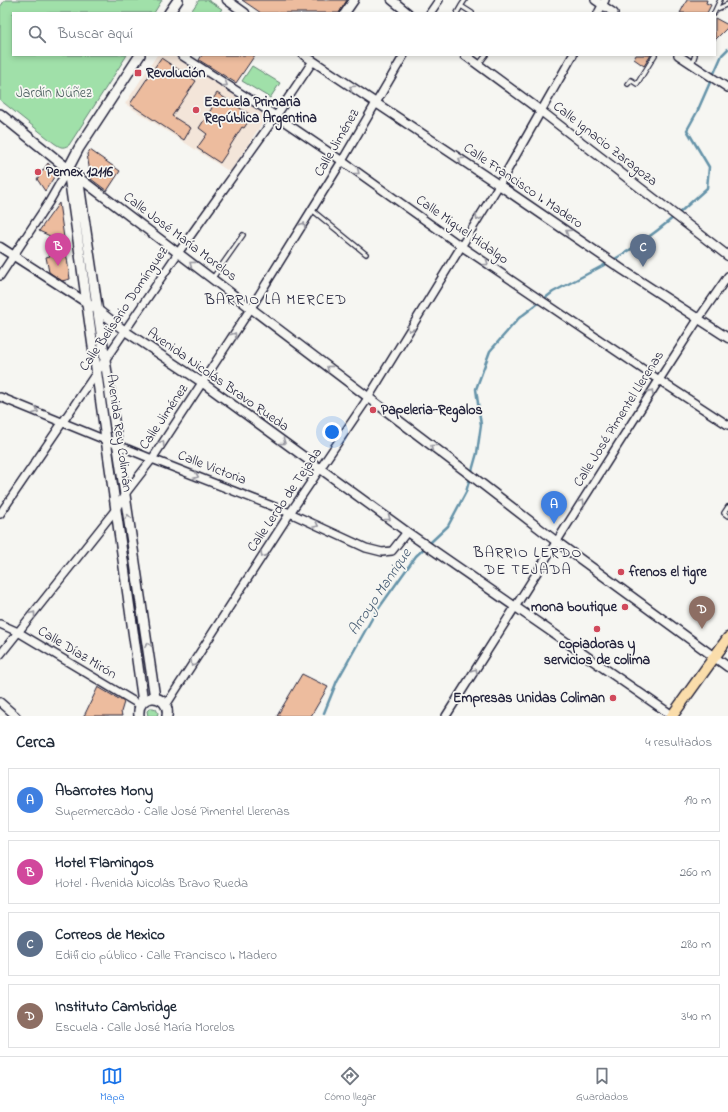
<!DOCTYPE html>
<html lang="es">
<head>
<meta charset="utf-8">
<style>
	:root { --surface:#fff; --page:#f6f6f7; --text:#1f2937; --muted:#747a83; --line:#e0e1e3; --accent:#1a73e8 }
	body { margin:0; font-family:"Indie Flower",sans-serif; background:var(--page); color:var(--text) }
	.you { position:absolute; left:332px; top:432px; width:14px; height:14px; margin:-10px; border:3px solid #fff; border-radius:50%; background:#1a73e8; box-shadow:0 0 0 6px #1a73e833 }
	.badge { display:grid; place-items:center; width:26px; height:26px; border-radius:50%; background:var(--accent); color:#fff; font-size:13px; font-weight:700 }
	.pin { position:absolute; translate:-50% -33px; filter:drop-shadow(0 1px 2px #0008) }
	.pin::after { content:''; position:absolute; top:21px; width:14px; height:12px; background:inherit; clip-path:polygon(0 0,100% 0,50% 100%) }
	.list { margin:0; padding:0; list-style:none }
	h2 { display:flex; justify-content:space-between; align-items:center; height:52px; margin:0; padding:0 16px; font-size:17px }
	h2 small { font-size:13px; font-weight:400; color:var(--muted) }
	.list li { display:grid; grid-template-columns:26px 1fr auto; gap:12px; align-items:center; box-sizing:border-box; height:64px; margin:0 8px 8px; padding:0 8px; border:1px solid var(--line); border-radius:0px }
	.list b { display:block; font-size:15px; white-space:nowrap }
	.list p { margin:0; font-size:13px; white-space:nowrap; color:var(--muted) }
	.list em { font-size:13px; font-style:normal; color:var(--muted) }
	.icon { flex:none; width:22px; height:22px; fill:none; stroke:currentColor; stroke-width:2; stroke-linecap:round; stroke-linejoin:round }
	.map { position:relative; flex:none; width:728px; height:716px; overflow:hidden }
	.search { position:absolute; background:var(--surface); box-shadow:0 2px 6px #0003; left:12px; right:12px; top:12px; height:44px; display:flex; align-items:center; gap:10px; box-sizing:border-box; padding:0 14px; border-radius:0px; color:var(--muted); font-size:15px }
	.sheet { height:340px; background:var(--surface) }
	nav { display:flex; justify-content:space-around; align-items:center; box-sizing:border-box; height:56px; border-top:1px solid var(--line); background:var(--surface); font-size:11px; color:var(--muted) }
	nav a { display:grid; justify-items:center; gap:2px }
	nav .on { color:var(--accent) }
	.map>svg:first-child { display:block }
</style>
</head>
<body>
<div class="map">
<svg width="728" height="716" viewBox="0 0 728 716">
	<rect width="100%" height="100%" fill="#f6f6f2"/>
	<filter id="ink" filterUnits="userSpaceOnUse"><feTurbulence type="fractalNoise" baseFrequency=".025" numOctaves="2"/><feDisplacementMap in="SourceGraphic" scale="8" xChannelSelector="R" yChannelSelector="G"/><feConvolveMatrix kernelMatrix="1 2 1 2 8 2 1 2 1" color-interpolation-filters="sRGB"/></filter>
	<g filter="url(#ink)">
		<path fill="#f3e5d9" d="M157,55H172L267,116L230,172L125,104Z"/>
		<path fill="#a0e0a9" stroke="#618172" d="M5,0H162L154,13H13V55H127L69,145C62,149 60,147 54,143L0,100V7Z
			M199,0H208L222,9L219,13H190Z
			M252,66L280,83L270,98L242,81Z
			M150,708H153L156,709L158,713L157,716H148L147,711Z"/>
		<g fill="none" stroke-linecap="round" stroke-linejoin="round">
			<path stroke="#6593a9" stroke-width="2.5" d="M678,214L707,188L709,167L687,130L697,112L722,55L728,49
				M613,260C635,248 655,233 674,217
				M324,713L337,681L374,615L416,556L448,526L466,492L477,453L481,425L476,389L490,351L519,318L553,292L608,263"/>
		</g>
		<path fill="#edbc9e" stroke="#22223b" d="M242,0H347L339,13H261Z
			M687,0H707L706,3L711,5L707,13H680Z
			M715,18L728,25V27L715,40Z
			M202,55H255L236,83L199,60Z
			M636,55H651L644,66L634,59Z
			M161,58L196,81L172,116L191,128L184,140L130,104Z
			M217,93L252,116L244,128L242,127L227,151H228L220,163L197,148L207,134L199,128L212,108L209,105Z
			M90,150L120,171L107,191L91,179L87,154Z
			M48,163L56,174L45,191L37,179Z
			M59,203L70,279L62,281L49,272L46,257L50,256L48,246H52L50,236L39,231Z
			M302,674L328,687L311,716H277Z
			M98,687L124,702L121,712L122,716H84Z"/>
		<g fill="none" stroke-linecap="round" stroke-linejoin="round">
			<g stroke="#22223b" stroke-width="6">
				<path id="service" d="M461,6L465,0
					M717,9L728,4
					M457,13L461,6L472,13
					M714,13L720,0
					M479,64L486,55
					M692,64L695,55
					M628,84L631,80L637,84L655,55
					M312,210L366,254
					M212,279L243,235
					M728,507L724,513L728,516"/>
			</g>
			<g stroke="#22223b" stroke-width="10">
				<path id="minor" d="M595,0L614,13
					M430,13L439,0
					M598,13L605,0
					M181,55L276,116L342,161L461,246L659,380L728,425
					M678,55L728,88
					M0,276L49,202L68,169
					M0,397L152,459L290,513L366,548L382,552L392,551L407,532
					M0,514L178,253L276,116L313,61
					M0,624L18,632L140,705
					M0,655L116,509L125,494L152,459L251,308L342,161L404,55
					M0,702L16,716
					M166,705L290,513L368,398L499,185L573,55
					M446,716L659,380L699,318L728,276"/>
			</g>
			<g stroke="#22223b" stroke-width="11">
				<path id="tertiary" d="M227,0L245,13
					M392,0L408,13
					M345,13L354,0
					M304,55L499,185L623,270L728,338
					M465,55L541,111L728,256
					M78,177L464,470L557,542L728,667
					M0,247L98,310L125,331L203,383L407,532L673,716"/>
			</g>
			<g stroke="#22223b" stroke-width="12">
				<path id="secondary" d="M169,13L178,0
					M0,114L78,177L155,698
					M68,169L143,702
					M68,169L79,148L140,55
					M139,716C136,691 171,693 167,716"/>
			</g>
			<g stroke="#22223b" stroke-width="13">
				<path id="primary" d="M672,716L728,638"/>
			</g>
			<use href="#service" stroke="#f6f6f2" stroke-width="3.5"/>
			<use href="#minor" stroke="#f6f6f2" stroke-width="7"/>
			<use href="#tertiary" stroke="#f6f6f2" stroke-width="8"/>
			<use href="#secondary" stroke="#f6f6f2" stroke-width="9"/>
			<use href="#primary" stroke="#faddab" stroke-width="10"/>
		</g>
		<defs><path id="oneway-chevron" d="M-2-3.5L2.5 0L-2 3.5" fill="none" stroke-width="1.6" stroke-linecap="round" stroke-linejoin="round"/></defs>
		<g stroke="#9797a0">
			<use href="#oneway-chevron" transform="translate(225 84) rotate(33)"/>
			<use href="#oneway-chevron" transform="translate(352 88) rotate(-146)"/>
			<use href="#oneway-chevron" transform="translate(461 160) rotate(-146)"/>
			<use href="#oneway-chevron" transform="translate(357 172) rotate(36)"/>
			<use href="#oneway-chevron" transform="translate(478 218) rotate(121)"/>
			<use href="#oneway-chevron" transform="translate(303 225) rotate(-58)"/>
			<use href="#oneway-chevron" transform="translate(568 232) rotate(-146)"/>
			<use href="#oneway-chevron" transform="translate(486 263) rotate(34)"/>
			<use href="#oneway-chevron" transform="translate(192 264) rotate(-143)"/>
			<use href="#oneway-chevron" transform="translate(410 329) rotate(121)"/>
			<use href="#oneway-chevron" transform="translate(234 335) rotate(-57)"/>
			<use href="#oneway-chevron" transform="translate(329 368) rotate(-143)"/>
			<use href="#oneway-chevron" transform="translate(651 392) rotate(-58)"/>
			<use href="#oneway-chevron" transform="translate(36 411) rotate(22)"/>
			<use href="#oneway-chevron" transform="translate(283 442) rotate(36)"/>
			<use href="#oneway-chevron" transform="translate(162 443) rotate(-56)"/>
			<use href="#oneway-chevron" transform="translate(433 447) rotate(-143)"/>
			<use href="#oneway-chevron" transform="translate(196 476) rotate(21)"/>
			<use href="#oneway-chevron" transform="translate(582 502) rotate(-58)"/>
			<use href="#oneway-chevron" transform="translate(128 517) rotate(-98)"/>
			<use href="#oneway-chevron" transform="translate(388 518) rotate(36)"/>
			<use href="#oneway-chevron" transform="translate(316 525) rotate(25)"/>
			<use href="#oneway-chevron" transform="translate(263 555) rotate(123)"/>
			<use href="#oneway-chevron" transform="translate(33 614) rotate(-52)"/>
			<use href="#oneway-chevron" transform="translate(148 645) rotate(-98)"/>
			<use href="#oneway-chevron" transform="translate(193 664) rotate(123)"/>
			<use href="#oneway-chevron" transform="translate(475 671) rotate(-58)"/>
		</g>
	</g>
	<g fill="#d1495b" stroke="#f6f6f2" stroke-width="1.5">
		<rect x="134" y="69" width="8" height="8" rx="2"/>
		<circle cx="196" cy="110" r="4"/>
		<circle cx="38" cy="172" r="4"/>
		<circle cx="373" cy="410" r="4"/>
		<circle cx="621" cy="572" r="4"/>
		<circle cx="625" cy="607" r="4"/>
		<circle cx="597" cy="629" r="4"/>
		<circle cx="613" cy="698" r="4"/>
	</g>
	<g text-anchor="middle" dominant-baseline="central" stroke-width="3.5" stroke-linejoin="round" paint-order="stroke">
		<g font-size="14" font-weight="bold" fill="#22223b" stroke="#f6f6f2" text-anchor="start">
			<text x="146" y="73">Revolución</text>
			<text x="204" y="102">Escuela Primaria<tspan x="204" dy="16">República Argentina</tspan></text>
			<text x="46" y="172">Pemex 12116</text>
			<text x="381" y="410">Papeleria-Regalos</text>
			<text x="629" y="572">frenos el tigre</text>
			<text x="617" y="607" text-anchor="end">mona boutique</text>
			<text x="597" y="644" text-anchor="middle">copiadoras y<tspan x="597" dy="16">servicios de colima</tspan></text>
			<text x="605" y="698" text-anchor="end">Empresas Unidas Coliman</text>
		</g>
		<g font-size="14" fill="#485b5c" stroke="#f6f6f2">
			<text x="54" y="93">Jardín Núñez</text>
		</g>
		<g font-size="14" fill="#22223b" stroke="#f6f6f2">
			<text transform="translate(337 143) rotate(-60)">Calle Jiménez</text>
			<text transform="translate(605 144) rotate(38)">Calle Ignacio Zaragoza</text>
			<text transform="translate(523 186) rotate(34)">Calle Francisco I. Madero</text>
			<text transform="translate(462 230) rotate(35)">Calle Miguel Hidalgo</text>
			<text transform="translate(180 237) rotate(37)">Calle José María Morelos</text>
			<text transform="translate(124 309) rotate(-56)">Calle Belisario Domínguez</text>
			<text transform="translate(218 380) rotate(35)">Avenida Nicolás Bravo Rueda</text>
			<text transform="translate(164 417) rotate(-56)">Calle Jiménez</text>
			<text transform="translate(619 419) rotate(-58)">Calle José Pimentel Llerenas</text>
			<text transform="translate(119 433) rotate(82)">Avenida Rey Colimán</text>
			<text transform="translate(212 468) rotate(21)">Calle Victoria</text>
			<text transform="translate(285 500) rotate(-56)">Calle Lerdo de Tejada</text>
			<text transform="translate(77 653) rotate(31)">Calle Díaz Mirón</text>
		</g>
		<g font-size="15" letter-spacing="1" fill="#22223b" stroke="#f6f6f2">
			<text x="276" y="300">BARRIO LA MERCED</text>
			<text x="528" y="553">BARRIO LERDO<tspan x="528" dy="17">DE TEJADA</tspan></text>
		</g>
		<g font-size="15" font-style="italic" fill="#445a72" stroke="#f6f6f2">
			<text transform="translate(380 592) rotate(-56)">Arroyo Manrique</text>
		</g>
	</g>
</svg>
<div class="you"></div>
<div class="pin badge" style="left:554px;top:524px;background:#3f7fe0">A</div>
<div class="pin badge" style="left:58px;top:266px;background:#d1479c">B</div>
<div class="pin badge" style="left:643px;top:267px;background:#5c6f8a">C</div>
<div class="pin badge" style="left:702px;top:629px;background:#8d6e63">D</div>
<div class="search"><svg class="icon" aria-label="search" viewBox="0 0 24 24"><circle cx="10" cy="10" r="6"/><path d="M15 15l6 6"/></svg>Buscar aquí</div>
</div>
<section class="sheet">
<h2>Cerca<small>4 resultados</small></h2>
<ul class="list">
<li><span class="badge" style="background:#3f7fe0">A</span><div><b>Abarrotes Mony</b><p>Supermercado · Calle José Pimentel Llerenas</p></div><em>190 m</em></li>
<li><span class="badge" style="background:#d1479c">B</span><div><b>Hotel Flamingos</b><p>Hotel · Avenida Nicolás Bravo Rueda</p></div><em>260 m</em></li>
<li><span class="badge" style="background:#5c6f8a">C</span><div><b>Correos de Mexico</b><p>Edificio público · Calle Francisco I. Madero</p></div><em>280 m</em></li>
<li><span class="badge" style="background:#8d6e63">D</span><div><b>Instituto Cambridge</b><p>Escuela · Calle José María Morelos</p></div><em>340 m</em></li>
</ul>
</section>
<nav>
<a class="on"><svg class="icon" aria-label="map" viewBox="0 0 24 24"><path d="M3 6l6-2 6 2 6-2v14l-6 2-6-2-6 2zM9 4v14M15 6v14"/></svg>Mapa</a>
<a><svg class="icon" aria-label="directions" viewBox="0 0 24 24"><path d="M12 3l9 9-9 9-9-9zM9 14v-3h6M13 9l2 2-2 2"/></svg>Cómo llegar</a>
<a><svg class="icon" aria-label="saved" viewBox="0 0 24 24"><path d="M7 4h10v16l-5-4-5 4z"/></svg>Guardados</a>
</nav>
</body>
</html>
